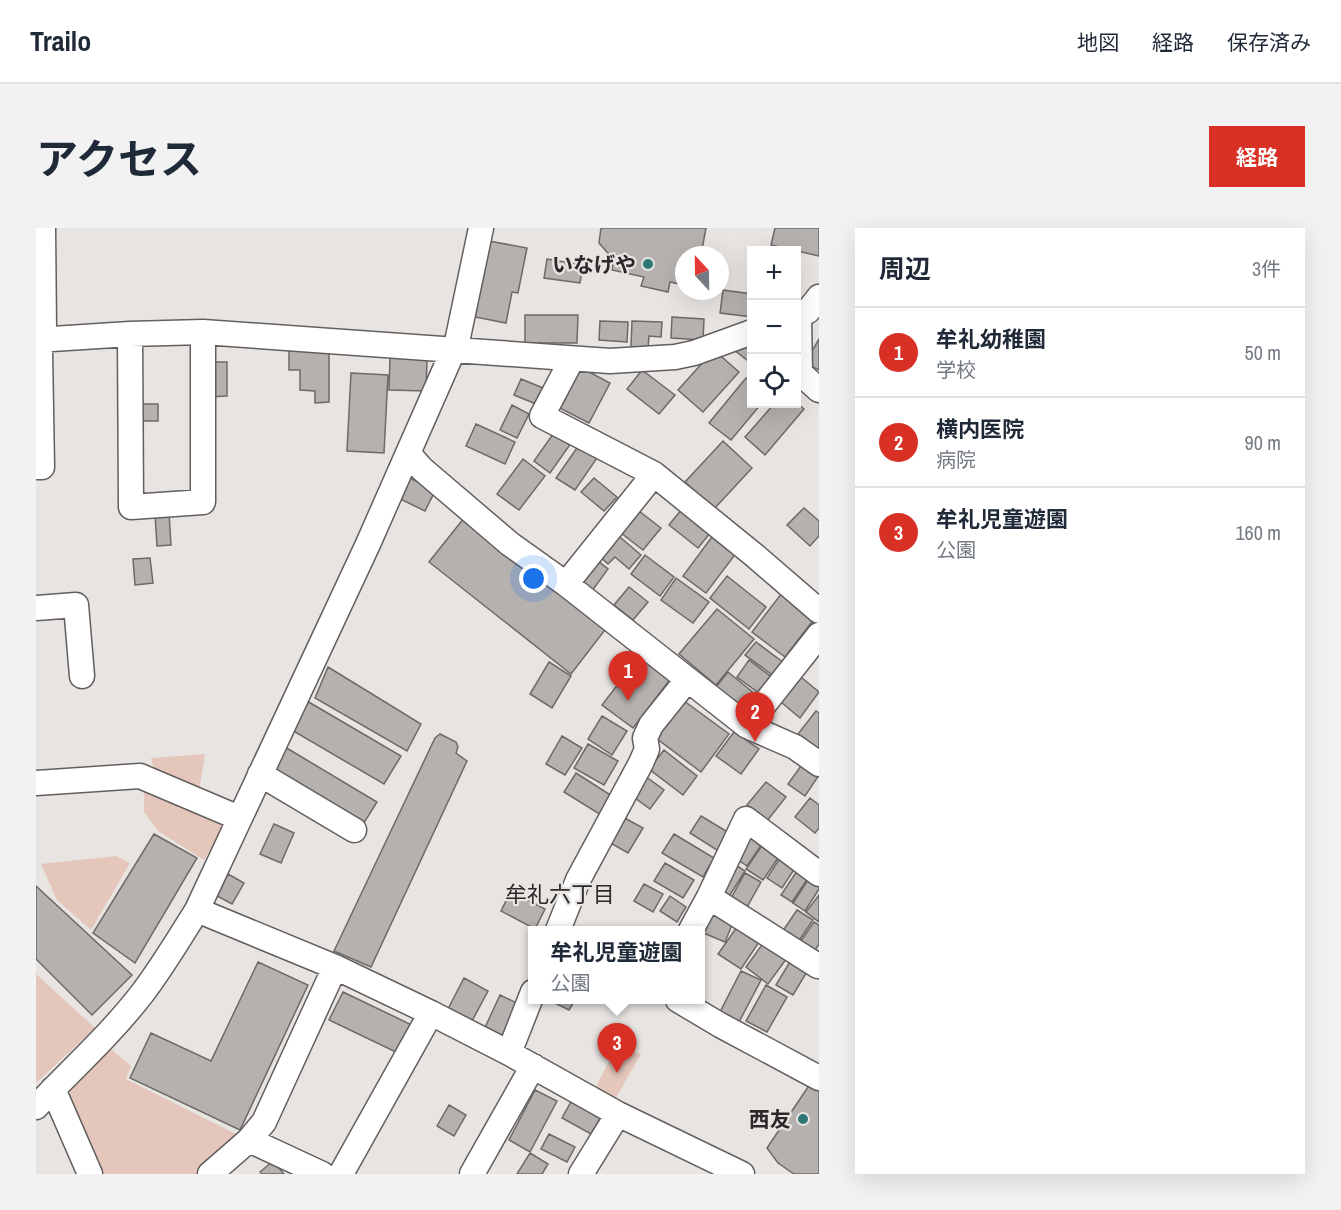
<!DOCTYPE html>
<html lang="ja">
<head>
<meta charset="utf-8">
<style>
	:root { --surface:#fff; --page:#f2f2f3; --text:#1f2937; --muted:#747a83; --line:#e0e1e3; --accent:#d93025 }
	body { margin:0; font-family:"Archivo Narrow","Noto Sans JP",sans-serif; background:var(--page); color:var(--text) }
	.controls { position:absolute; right:18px; top:18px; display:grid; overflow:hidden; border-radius:0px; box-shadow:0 6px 24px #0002 }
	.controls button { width:54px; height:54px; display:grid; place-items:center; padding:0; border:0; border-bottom:2px solid var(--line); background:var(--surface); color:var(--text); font:30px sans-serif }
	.compass { position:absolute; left:639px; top:18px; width:54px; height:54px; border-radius:50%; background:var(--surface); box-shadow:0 6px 24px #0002; rotate:338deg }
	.you { position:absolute; left:498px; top:351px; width:21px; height:21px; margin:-15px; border:4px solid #fff; border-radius:50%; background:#1a73e8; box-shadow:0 0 0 9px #1a73e833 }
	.badge { display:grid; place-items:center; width:39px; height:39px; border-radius:50%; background:var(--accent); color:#fff; font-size:20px; font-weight:700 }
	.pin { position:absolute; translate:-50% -50px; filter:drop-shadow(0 2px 3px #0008) }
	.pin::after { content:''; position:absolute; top:32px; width:21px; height:18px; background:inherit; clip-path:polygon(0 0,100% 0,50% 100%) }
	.popup { position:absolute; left:492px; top:698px; width:177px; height:78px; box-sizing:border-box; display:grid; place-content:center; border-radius:0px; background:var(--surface); filter:drop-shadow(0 2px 4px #0005); font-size:20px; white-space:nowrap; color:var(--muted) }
	.popup b { font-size:22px; color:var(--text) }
	.popup::after { content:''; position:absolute; left:50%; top:100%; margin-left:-12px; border:12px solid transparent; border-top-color:var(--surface) }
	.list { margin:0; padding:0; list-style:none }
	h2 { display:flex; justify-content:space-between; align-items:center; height:78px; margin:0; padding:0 24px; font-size:26px }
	h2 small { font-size:20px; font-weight:400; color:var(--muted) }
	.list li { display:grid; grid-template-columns:39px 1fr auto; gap:18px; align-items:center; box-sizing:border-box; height:90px; padding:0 24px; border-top:2px solid var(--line) }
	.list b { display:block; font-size:22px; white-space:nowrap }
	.list p { margin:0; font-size:20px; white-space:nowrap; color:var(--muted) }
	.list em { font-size:20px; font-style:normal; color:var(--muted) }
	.icon { flex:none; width:33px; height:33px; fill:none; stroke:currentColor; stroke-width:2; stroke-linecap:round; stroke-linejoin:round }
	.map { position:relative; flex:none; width:783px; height:946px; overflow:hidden; border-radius:0px }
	header { display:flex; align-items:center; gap:36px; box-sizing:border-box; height:84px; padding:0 30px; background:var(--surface); border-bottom:2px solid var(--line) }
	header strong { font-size:28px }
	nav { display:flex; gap:33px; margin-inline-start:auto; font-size:21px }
	.intro { display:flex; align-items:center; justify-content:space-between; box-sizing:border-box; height:144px; padding:0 36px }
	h1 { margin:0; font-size:42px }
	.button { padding:15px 27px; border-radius:0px; background:var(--accent); color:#fff; font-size:21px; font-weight:700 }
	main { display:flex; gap:36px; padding:0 36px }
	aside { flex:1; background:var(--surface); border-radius:0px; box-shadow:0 6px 24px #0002 }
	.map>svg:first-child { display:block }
</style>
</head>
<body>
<header>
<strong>Trailo</strong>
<nav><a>地図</a><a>経路</a><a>保存済み</a></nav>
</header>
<div class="intro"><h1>アクセス</h1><a class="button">経路</a></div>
<main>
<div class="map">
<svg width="783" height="946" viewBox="0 0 783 946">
	<rect width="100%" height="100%" fill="#e8e4e2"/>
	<path fill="#e4c6bb" d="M169,526L163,564L120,548L115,530Z
		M108,556L188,596L168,632L122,603L108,584Z
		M80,628L94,635L55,702L21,672L5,636Z
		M0,746L59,800L0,855Z
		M70,817L95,838L90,851L206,909L166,946H63L26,865Z
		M580,819L605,826L577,875L557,865Z"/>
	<path fill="#b5b1af" stroke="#6d6968" stroke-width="1.5" d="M565,0H670L665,27H648V57L634,54L632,64L605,58L608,49L576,42L577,31L563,15Z
		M739,0H783V28L735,17Z
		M453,13L491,20L482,65L476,64L470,95L439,89Z
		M511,31L547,37L544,55L508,50Z
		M687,62L716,66V89L684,85Z
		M489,87H542L541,115H489Z
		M636,89L668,91L667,112L635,110Z
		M564,93L592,94L591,114L563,112Z
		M596,93L626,94L625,109L613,108L612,120L595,119Z
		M716,110V136L693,118Z
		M783,111V142L769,135Z
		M253,122L293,123V174L279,175V163L264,162V142H253Z
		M678,122L703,144L667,184L642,162Z
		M354,130L391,131L390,163L353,162Z
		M173,134H191V168L173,169Z
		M540,137L574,155L553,195L518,177Z
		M606,142L639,167L623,186L591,161Z
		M315,145L352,147L348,225L311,223Z
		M710,150L716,155V176H725L695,212L673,195Z
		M485,151L512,162L505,178L478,167Z
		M760,174L768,181L729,227L709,209L738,176H760Z
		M102,176H122V193H101Z
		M476,177L493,186L481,210L464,202Z
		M440,196L479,214L469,236L430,218Z
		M522,199L538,211L514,245L498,233Z
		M687,213L716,240L678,281L649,254Z
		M543,217L561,230L539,262L520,250Z
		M487,231L509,248L483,282L461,266Z
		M370,248L399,263L389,283L360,269Z
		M558,250L581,269L568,283L545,264Z
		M599,280L625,300L607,322L581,302Z
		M768,280L783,293V308L774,318L751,297Z
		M645,282L674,305L662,320L633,297Z
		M133,285L135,317L121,318L119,286Z
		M428,290L569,402L535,446L393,334Z
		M578,304L605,327L593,341L579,329L572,336L560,325Z
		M678,306L701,324L670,365L647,348Z
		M609,327L638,349L624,368L595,346Z
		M557,329L572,341L556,363L541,351Z
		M114,330L117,355L99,357L97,331Z
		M691,348L730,379L713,401L674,370Z
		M640,350L673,374L657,395L625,372Z
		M593,359L612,374L597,392L578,377Z
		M749,361L782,386L749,429L716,404Z
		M681,381L718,411L680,457L643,426Z
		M720,414L748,435L738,448L709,427Z
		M605,426L636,449L597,500L566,477Z
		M713,432L737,450L724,466L701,449Z
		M513,434L535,448L516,480L494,466Z
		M292,439L385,496L371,523L279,470Z
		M692,444L724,470L711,484L680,459Z
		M760,445L783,464L764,490L739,469Z
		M644,470L693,506L665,544L616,507Z
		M271,473L365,528L348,556L254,501Z
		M780,483L783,485V522L762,506Z
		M566,488L591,503L576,527L552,511Z
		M698,504L723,521L705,546L680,528Z
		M404,506L420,514L422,519L420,525L431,533L335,739L298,723L399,510Z
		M526,508L546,520L529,547L510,536Z
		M552,516L582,533L568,557L538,540Z
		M249,519L341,574L326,598L234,544Z
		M628,522L661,548L647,567L613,541Z
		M767,535L783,547L769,568L752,556Z
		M540,545L576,568L565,587L528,564Z
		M609,548L628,562L614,581L595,567Z
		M730,554L750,569L731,593L711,577Z
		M774,570L783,577V600L779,605L759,589Z
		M585,588L607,600L592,625L571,613Z
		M665,588L695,606L684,624L654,605Z
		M238,596L258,605L245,635L224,626Z
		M712,602L728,613L711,638L695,627Z
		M118,606L161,630L99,735L57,705Z
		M638,606L678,630L667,649L626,625Z
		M727,616L744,627L727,652L710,641Z
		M746,627L761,637L746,660L731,650Z
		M695,634L709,643L692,670L677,660Z
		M629,635L658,652L647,670L618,653Z
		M763,640L774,647L756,674L745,667Z
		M709,645L725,654L710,681L694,672Z
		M192,646L208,655L196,676L181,668Z
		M772,652L783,659V661L769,683L757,675Z
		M608,656L627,666L617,684L598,673Z
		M0,658L96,747L56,787L0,731Z
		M475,663L509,681L499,701L465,683Z
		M783,667V694L770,684Z
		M634,668L650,679L641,694L624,683Z
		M670,680L698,692L689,714L665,704Z
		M761,682L777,692L760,717L744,707Z
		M778,694L783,697V716L776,727L762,717Z
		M703,696L725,711L705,741L682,726Z
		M728,714L751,730L732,756L710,739Z
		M755,732L772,742L757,767L740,757Z
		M222,734L272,757L204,902L94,850L115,805L175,833Z
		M705,743L725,752L703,794L684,784Z
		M428,750L452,763L436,793L412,781Z
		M730,757L751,769L731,804L710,793Z
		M307,764L380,799L366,827L293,792Z
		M464,767L483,776L466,813L447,804Z
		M513,772H539L533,782Z
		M774,856L783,862V946H758L742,935L731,920Z
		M499,862L521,873L494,924L473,912Z
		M536,872L565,889L555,906L526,890Z
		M413,877L430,887L418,908L401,898Z
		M513,906L539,919L531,934L505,921Z
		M494,925L512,936L506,946H481Z
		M237,933L248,946H226L224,944Z"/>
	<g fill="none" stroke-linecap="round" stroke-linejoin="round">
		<g stroke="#635f5e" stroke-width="27">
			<path id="minor" d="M760,89L772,83L783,69
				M763,89L764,145L783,162
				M94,106L95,279L167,274V104
				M0,112L94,106L167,104L574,133L639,129L658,125L716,104
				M536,131L506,188L618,246L718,327L783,383
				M373,226L386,241L474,316L530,356L711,498L759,519L783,536
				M0,239H6L4,124L8,102L7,0
				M530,356L618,246
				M0,380L40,377L46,448
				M711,498L783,407
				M224,546L318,602
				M0,555L104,548L203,590
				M673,669L710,591L783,646
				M161,682L299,739L395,785L473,825L582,886L706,946
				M522,702L542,652L605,535L611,521L609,510L615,497L651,452
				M655,702L673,669L782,738L783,736
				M642,772L684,797L783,850
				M473,825L497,764
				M17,861L54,946
				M0,879C35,842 73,808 105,767C125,741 143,711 161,682L332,316L417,123L421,114L445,0
				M213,912L286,946
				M174,946L213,912L228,894L299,739
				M305,946L395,785
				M436,946L497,838
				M545,946L582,886"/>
		</g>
		<use href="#minor" stroke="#fff" stroke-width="24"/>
	</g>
	<g fill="#2d7674" stroke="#e8e4e2" stroke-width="2">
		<circle cx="612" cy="36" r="6"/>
		<circle cx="767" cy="891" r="6"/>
	</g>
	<g text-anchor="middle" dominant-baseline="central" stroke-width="4.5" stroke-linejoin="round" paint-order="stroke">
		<g font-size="21" font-weight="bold" fill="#2b2929" stroke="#e8e4e2" text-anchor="end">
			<text x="600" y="36">いなげや</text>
			<text x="755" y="891">西友</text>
		</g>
		<g font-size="22" fill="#2b2929" stroke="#e8e4e2">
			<text x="524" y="666">牟礼六丁目</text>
		</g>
	</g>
</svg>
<div class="controls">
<button>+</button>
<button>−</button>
<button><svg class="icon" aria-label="locate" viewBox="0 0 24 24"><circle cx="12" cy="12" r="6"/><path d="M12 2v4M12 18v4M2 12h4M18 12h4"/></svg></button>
</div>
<svg class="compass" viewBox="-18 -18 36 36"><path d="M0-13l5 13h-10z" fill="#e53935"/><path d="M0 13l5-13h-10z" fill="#747a83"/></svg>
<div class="you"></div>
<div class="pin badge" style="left:592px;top:473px">1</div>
<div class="pin badge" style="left:719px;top:514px">2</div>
<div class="pin badge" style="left:581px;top:845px">3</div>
<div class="popup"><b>牟礼児童遊園</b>公園</div>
</div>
<aside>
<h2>周辺<small>3件</small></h2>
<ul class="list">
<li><span class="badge">1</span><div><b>牟礼幼稚園</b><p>学校</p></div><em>50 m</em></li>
<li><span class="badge">2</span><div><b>横内医院</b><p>病院</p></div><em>90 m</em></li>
<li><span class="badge">3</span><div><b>牟礼児童遊園</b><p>公園</p></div><em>160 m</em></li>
</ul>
</aside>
</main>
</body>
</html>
